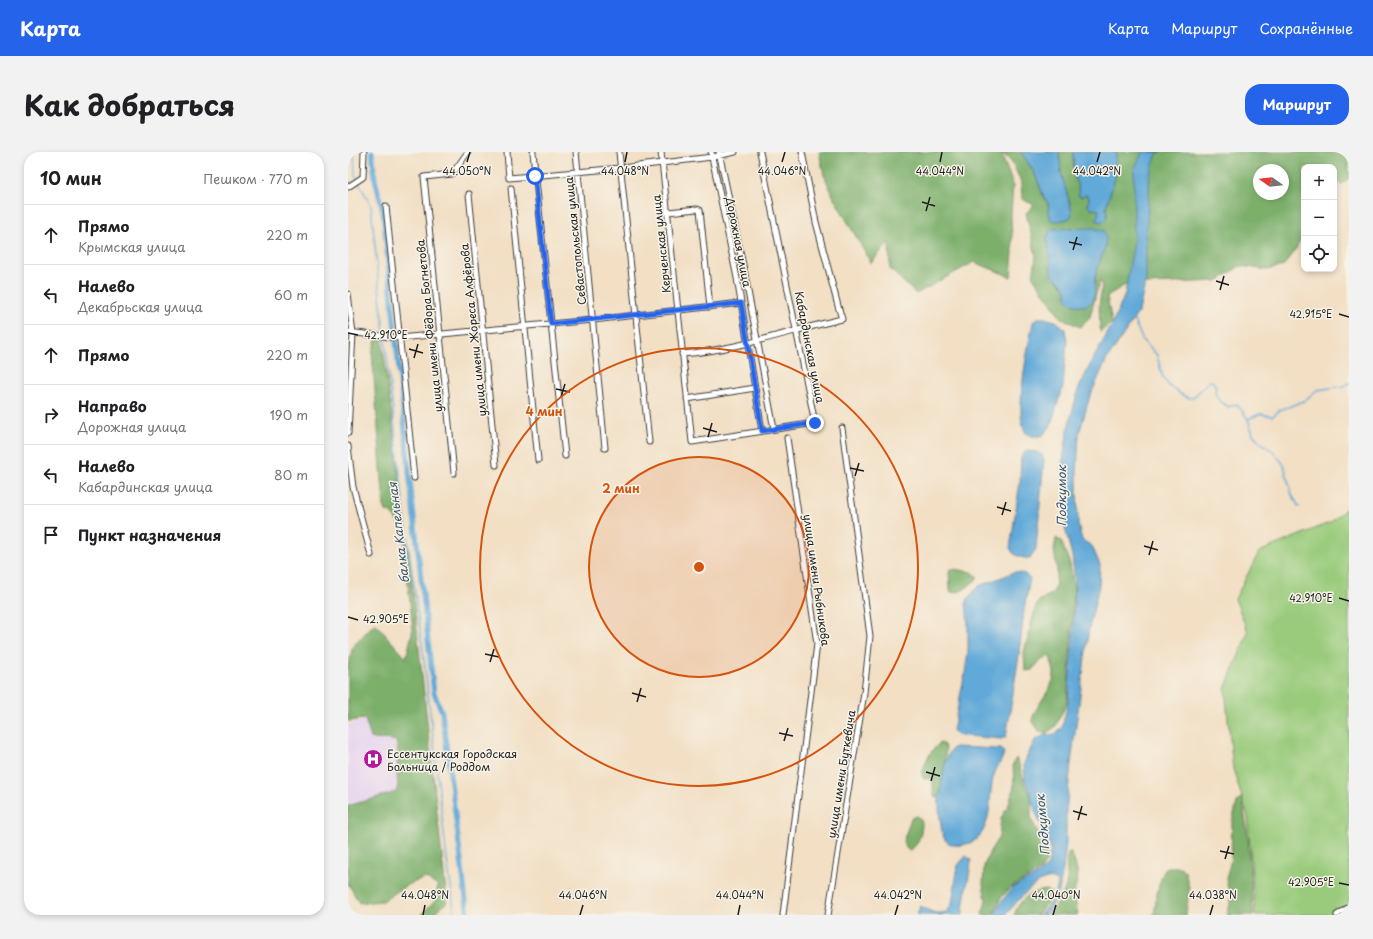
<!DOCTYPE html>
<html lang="ru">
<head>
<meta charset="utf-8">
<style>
	:root { --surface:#fff; --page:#f2f2f2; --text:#202124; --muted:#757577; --line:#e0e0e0; --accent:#2563eb }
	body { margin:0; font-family:"Playpen Sans",sans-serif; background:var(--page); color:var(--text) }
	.controls { position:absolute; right:12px; top:12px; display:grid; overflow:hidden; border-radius:8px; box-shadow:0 2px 6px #0003 }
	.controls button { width:36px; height:36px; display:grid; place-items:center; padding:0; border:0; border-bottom:1px solid var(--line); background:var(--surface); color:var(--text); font:20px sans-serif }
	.compass { position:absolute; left:905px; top:12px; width:36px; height:36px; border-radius:50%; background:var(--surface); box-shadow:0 2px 6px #0003; rotate:285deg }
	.stop { position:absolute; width:12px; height:12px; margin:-9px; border:3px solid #2563eb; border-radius:50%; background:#fff }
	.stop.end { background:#2563eb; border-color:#fff; box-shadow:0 1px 4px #0008 }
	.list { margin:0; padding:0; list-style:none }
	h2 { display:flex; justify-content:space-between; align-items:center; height:52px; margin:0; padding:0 16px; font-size:17px }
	h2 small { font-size:13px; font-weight:400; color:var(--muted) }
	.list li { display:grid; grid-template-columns:26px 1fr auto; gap:12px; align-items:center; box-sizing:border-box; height:60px; padding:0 16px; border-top:1px solid var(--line) }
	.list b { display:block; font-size:15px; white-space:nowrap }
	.list p { margin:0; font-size:13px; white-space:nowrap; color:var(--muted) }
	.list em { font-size:13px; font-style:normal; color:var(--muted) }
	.icon { flex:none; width:22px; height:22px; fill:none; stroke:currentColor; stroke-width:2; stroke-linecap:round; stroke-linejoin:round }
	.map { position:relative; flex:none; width:1001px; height:763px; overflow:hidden; border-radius:16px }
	header { display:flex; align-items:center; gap:24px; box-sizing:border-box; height:56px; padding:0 20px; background:var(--accent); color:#fff }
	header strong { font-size:19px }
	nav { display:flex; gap:22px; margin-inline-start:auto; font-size:14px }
	.intro { display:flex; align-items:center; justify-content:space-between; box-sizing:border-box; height:96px; padding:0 24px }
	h1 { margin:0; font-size:28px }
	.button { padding:10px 18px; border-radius:16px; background:var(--accent); color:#fff; font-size:14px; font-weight:700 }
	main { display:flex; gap:24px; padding:0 24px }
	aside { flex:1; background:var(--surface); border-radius:16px; box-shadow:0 2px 6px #0003 }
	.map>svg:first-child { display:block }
</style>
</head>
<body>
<header>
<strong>Карта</strong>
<nav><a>Карта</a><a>Маршрут</a><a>Сохранённые</a></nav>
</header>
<div class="intro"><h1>Как добраться</h1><a class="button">Маршрут</a></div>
<main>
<aside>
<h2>10 мин<small>Пешком · 770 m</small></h2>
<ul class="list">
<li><svg class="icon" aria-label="ahead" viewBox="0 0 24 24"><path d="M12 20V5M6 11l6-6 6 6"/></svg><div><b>Прямо</b><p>Крымская улица</p></div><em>220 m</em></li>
<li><svg class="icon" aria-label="left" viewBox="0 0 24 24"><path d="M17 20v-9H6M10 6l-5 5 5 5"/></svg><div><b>Налево</b><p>Декабрьская улица</p></div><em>60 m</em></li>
<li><svg class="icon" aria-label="ahead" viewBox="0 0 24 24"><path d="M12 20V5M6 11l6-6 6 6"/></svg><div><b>Прямо</b></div><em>220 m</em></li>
<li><svg class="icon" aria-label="right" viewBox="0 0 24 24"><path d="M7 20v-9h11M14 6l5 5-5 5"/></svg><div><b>Направо</b><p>Дорожная улица</p></div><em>190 m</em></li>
<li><svg class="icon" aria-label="left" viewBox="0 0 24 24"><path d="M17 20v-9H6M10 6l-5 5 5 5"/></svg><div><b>Налево</b><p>Кабардинская улица</p></div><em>80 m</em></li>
<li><svg class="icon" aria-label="arrive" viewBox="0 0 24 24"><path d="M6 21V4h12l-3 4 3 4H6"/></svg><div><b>Пункт назначения</b></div></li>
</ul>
</aside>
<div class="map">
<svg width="1001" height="763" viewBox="0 0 1001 763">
	<rect width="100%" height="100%" fill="#f7f3e8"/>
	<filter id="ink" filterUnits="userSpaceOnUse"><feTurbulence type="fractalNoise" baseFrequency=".025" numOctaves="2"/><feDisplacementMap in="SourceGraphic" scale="8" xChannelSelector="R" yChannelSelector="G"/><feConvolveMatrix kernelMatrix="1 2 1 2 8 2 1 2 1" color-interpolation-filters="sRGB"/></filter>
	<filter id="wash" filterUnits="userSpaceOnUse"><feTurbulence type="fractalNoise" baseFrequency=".012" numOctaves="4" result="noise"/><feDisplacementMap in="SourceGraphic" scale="16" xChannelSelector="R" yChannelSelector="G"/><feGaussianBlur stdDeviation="0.9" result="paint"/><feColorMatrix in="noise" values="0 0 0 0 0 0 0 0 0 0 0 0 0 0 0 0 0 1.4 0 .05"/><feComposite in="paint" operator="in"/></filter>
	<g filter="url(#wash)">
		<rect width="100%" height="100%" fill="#f2dfc4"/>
		<path fill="#e6d3f0" d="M39,562L58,640L0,655V573Z"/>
		<path fill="#9acb7b" stroke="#5b744c" d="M1001,354V763H907L900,665L885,617L877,537L900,480L887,447L911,400L983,370Z"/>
		<path fill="#7baf6b" stroke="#4c6644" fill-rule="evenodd" d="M471,0H673L687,22L695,43L700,51L702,65L722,50C716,35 711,17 711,0H725L726,23L730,35L731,44L739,43L741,45L740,54L742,56L748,57L759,64L758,55L767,25L768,0H1001V26L994,32L986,29V15H956V81L946,101L935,114L919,118L892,114L870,129L777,133L759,144L764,171L752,180L751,154L754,132L752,128L742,165L732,175L713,166L685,125L688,104L678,61L686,53L674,47L673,30L664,10L652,0L665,31L663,65L665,100L663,125L626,110L568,142L542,117L541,90L523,111L486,46L476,23ZM911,18H935V42H911ZM699,85L748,120L747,132L719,143L717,136L705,124Z
			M34,187L60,397L99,750L85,763H74V762L87,748L90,734L77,726L59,733L35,749L11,751L0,731V654L48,640C51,633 49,628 49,621C49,608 51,602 48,589C39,586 32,589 23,586L17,567L0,569V514L5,494L27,471L58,506L65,477L58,415L56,380L47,366L43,361L38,359L36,354L24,201L28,188Z
			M708,386L713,389L722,412L726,437L719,551L707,575L697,582L691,579L684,568C687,554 706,536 706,522C706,517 703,509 702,504L692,509L684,518L677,519L676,500L688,454L692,448L703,442L707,437L709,418L706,398Z
			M602,417H605L624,420L629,424V427C622,432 613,443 603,440L602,437L601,420Z
			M592,591L595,592L598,597C596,613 595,629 591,645L588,646L585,641V628L582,626L576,627L574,624C576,611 581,600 592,591Z
			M668,606L672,615L676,630L683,645V667L697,694L699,704L698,710L693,718L662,736L653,746L645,763H634L638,749L635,732L636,714L642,699L651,685L653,666L661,652L666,635L665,612Z
			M894,645L900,685L905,763H879L884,744L879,733L878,727L883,708L884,670L889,650Z
			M569,664L571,665L574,670C574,680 571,692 563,698H560L555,690L563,666Z
			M722,699L727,711L730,723L726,742L730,763H700C710,753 717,741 719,727C720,719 716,704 722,699Z
			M819,715H832L837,719L841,736L838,763H806C808,749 810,726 819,715Z
			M698,738L703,741L700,750L690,763H666C672,747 681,740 698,738Z"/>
		<path fill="#61a9d8" stroke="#3e627a" d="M673,0H711L713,20L723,56L724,62L721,67L709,69L703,68L702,65L700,51L695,43L687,22Z
			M725,0H768L767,25L758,55L759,64L758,67L754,71L748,68L751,58L742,56L740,54L741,45L739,43H736L734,45L731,44L730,35L726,23Z
			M795,0H812L809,2L802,22L798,85V127L791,159L758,209L742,244L731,282L729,321L730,372L734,388L744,394L752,413L751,434L741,476L723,611L718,661V691L715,717L711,740L702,758L697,763H692C701,754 709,743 710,730C696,715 666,753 658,763H646L652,752L664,736L690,722L700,714L703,696L685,654L682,640L677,628L676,611L687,588L697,583L707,582L714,575L720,551L725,481L727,429L724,404L717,376L721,362L714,314L720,276L730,238L743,211L764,173L777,142L786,88V17Z
			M746,76L756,79C762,93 751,107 748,121C745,129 748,139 745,148C741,158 722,154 719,147C717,143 719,138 716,135C713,129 707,127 703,122L699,85L702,79L704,77Z
			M689,166H696L708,169L717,177L719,189L715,235L702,275L694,284C689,284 683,285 679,282C664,269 681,190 685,170Z
			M677,299L689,300L694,303L696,308L688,397L682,407C673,405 666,405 662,396L672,330L673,305Z
			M667,420L677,422L682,427L676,458L671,503L658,585L653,587L608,583L605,578L617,521L620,499V472L618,452L620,446L631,434Z
			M606,595L653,597L656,601C654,610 647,617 645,626C641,643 644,667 633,682C629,689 622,691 615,693C609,694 600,693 596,686C593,680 591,660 591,653C590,648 592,643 593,638C595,624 595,605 606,595Z
			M618,704L623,708C622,727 615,744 615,763H569L572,754C585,759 583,763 599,760L604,752L610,713Z"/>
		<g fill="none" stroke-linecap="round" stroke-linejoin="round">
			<path stroke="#61a9d8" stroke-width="1.5" d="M6,0L7,24L23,53L31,135L58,375L76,507L99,708L107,763
				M785,166L795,189L809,203L814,223L820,233L831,241L840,246H843L846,245L857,233L862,229L865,230L868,235C865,247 872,248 880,255L889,252L900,267L905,282L911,289L926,300L936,313L944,343L951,355
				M900,267L912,262L925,264L932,258L956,249L969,238L996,234L1001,231"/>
			<path stroke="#61a9d8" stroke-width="5" d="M24,0L27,27L35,60L62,329L86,541L94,560L120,763"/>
		</g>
	</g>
	<g filter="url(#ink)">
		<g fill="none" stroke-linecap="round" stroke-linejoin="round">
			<g stroke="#3c3935" stroke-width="7">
				<path id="minor" d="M159,0L161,26L273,16L364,5L387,0
					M185,0L217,304
					M228,0L257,296
					M271,0L301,290
					M313,0L344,290L467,271L412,0
					M363,0L389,126L414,279
					M371,0L396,118L426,277
					M0,35L15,25L16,0
					M163,36L190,308
					M121,42L148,313
					M38,54L66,326
					M320,60L349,57L352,58L362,155
					M0,142L5,181L0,281
					M0,180L51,186L245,168L393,151
					M334,202C389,198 441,179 494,167L490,154L468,70L454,0
					M339,247L407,236
					M0,294L5,335L23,403
					M106,321L76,25L104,22L120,0
					M435,763L469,492L439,286
					M480,763L516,541L522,484L494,276
					M989,763L1001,755"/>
			</g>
			<use href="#minor" stroke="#fff" stroke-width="5"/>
		</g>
	</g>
	<g fill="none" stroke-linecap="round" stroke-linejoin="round" filter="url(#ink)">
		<path stroke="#2563eb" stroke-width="5" d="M187,24L203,172L393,151L414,279L467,271"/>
	</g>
	<path fill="none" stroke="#1c1c1c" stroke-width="1.5" d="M119,10L122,0M277,10L279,0M434,10L437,0M592,10L594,0M749,10L752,0M574,50L587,54M578,59L582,45M721,90L734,93M725,98L729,85M868,129L881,133M872,138L876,124M991,162L1001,165M0,181L10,183M61,197L75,201M66,206L70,192M208,237L222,240M213,245L217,232M355,276L369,280M360,285L364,271M502,316L516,319M507,324L511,311M649,355L663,359M654,363L658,350M796,394L810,398M801,403L805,389M991,446L1001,449M0,465L10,468M137,502L151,505M142,510L146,497M284,541L298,545M289,550L293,536M431,581L445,584M436,589L440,576M578,620L592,624M583,629L587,615M725,659L739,663M730,668L734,654M872,699L886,702M877,707L881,694M991,731L1001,733M75,763L77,753M232,763L235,753M390,763L392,753M547,763L550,753M705,763L708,753M862,763L865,753"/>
	<circle cx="351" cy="415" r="110" fill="#d4530e" fill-opacity=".12"/>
	<g fill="none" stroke="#d4530e" stroke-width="2">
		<circle cx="351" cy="415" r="110"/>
		<circle cx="351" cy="415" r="219"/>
	</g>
	<defs>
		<g id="hospital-disc" transform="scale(1)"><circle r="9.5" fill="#b5179e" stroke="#f7f3e8"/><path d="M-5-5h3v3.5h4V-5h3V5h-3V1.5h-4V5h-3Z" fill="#fff"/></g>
	</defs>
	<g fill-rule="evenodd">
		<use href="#hospital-disc" x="25" y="607"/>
	</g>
	<g text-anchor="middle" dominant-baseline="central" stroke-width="3" stroke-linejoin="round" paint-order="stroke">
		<g font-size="11" fill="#1c1c1c" stroke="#f7f3e8">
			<text transform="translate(227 89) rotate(-96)">Севастопольская улица</text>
			<text transform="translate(391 90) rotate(79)">Дорожная улица</text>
			<text transform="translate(313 92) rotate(-96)">Керченская улица</text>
			<text transform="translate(81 174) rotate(-96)">улица имени Фёдора Богнетова</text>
			<text transform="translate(125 178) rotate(-96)">улица имени Жореса Алфёрова</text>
			<text transform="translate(462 195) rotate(79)">Кабардинская улица</text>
			<text transform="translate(469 428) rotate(82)">улица имени Рыбникова</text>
			<text transform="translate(493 622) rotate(-81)">улица имени Буткевича</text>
		</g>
		<g font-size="11" fill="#1c1c1c" stroke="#f7f3e8" text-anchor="start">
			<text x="39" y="601">Ессентукская Городская<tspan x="39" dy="13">Больница / Роддом</tspan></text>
		</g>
		<g font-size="12" font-style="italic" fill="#385467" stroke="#f7f3e8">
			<text transform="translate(713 344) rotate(-90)">Подкумок</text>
			<text transform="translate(50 381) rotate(-97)">балка Капельная</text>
			<text transform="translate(694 673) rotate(-95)">Подкумок</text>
		</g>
	</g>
	<g font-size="10" text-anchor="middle" fill="#1c1c1c" stroke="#f7f3e8" stroke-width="3" stroke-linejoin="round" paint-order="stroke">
		<text x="119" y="23">44.050°N</text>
		<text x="277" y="23">44.048°N</text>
		<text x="434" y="23">44.046°N</text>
		<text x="592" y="23">44.044°N</text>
		<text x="749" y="23">44.042°N</text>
		<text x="963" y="166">42.915°E</text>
		<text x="38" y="187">42.910°E</text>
		<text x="963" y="450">42.910°E</text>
		<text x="38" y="471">42.905°E</text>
		<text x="963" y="734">42.905°E</text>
		<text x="77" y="747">44.048°N</text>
		<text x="235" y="747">44.046°N</text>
		<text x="392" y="747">44.044°N</text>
		<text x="550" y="747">44.042°N</text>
		<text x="708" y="747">44.040°N</text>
		<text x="865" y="747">44.038°N</text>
	</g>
	<circle cx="351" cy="415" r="6" fill="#d4530e" stroke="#f7f3e8" stroke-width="2"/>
	<g font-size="12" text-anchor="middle" font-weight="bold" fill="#d4530e" stroke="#f7f3e8" stroke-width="3" stroke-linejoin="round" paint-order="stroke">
		<text x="196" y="264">4 мин</text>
		<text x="273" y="341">2 мин</text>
	</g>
</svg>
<div class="controls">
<button>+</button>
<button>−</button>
<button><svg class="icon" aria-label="locate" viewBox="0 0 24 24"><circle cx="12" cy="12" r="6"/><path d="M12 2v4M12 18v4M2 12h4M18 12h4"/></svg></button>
</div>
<svg class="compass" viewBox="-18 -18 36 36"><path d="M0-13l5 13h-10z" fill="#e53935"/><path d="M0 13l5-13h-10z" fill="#757577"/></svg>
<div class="stop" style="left:187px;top:24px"></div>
<div class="stop end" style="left:467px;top:271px"></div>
</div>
</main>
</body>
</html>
